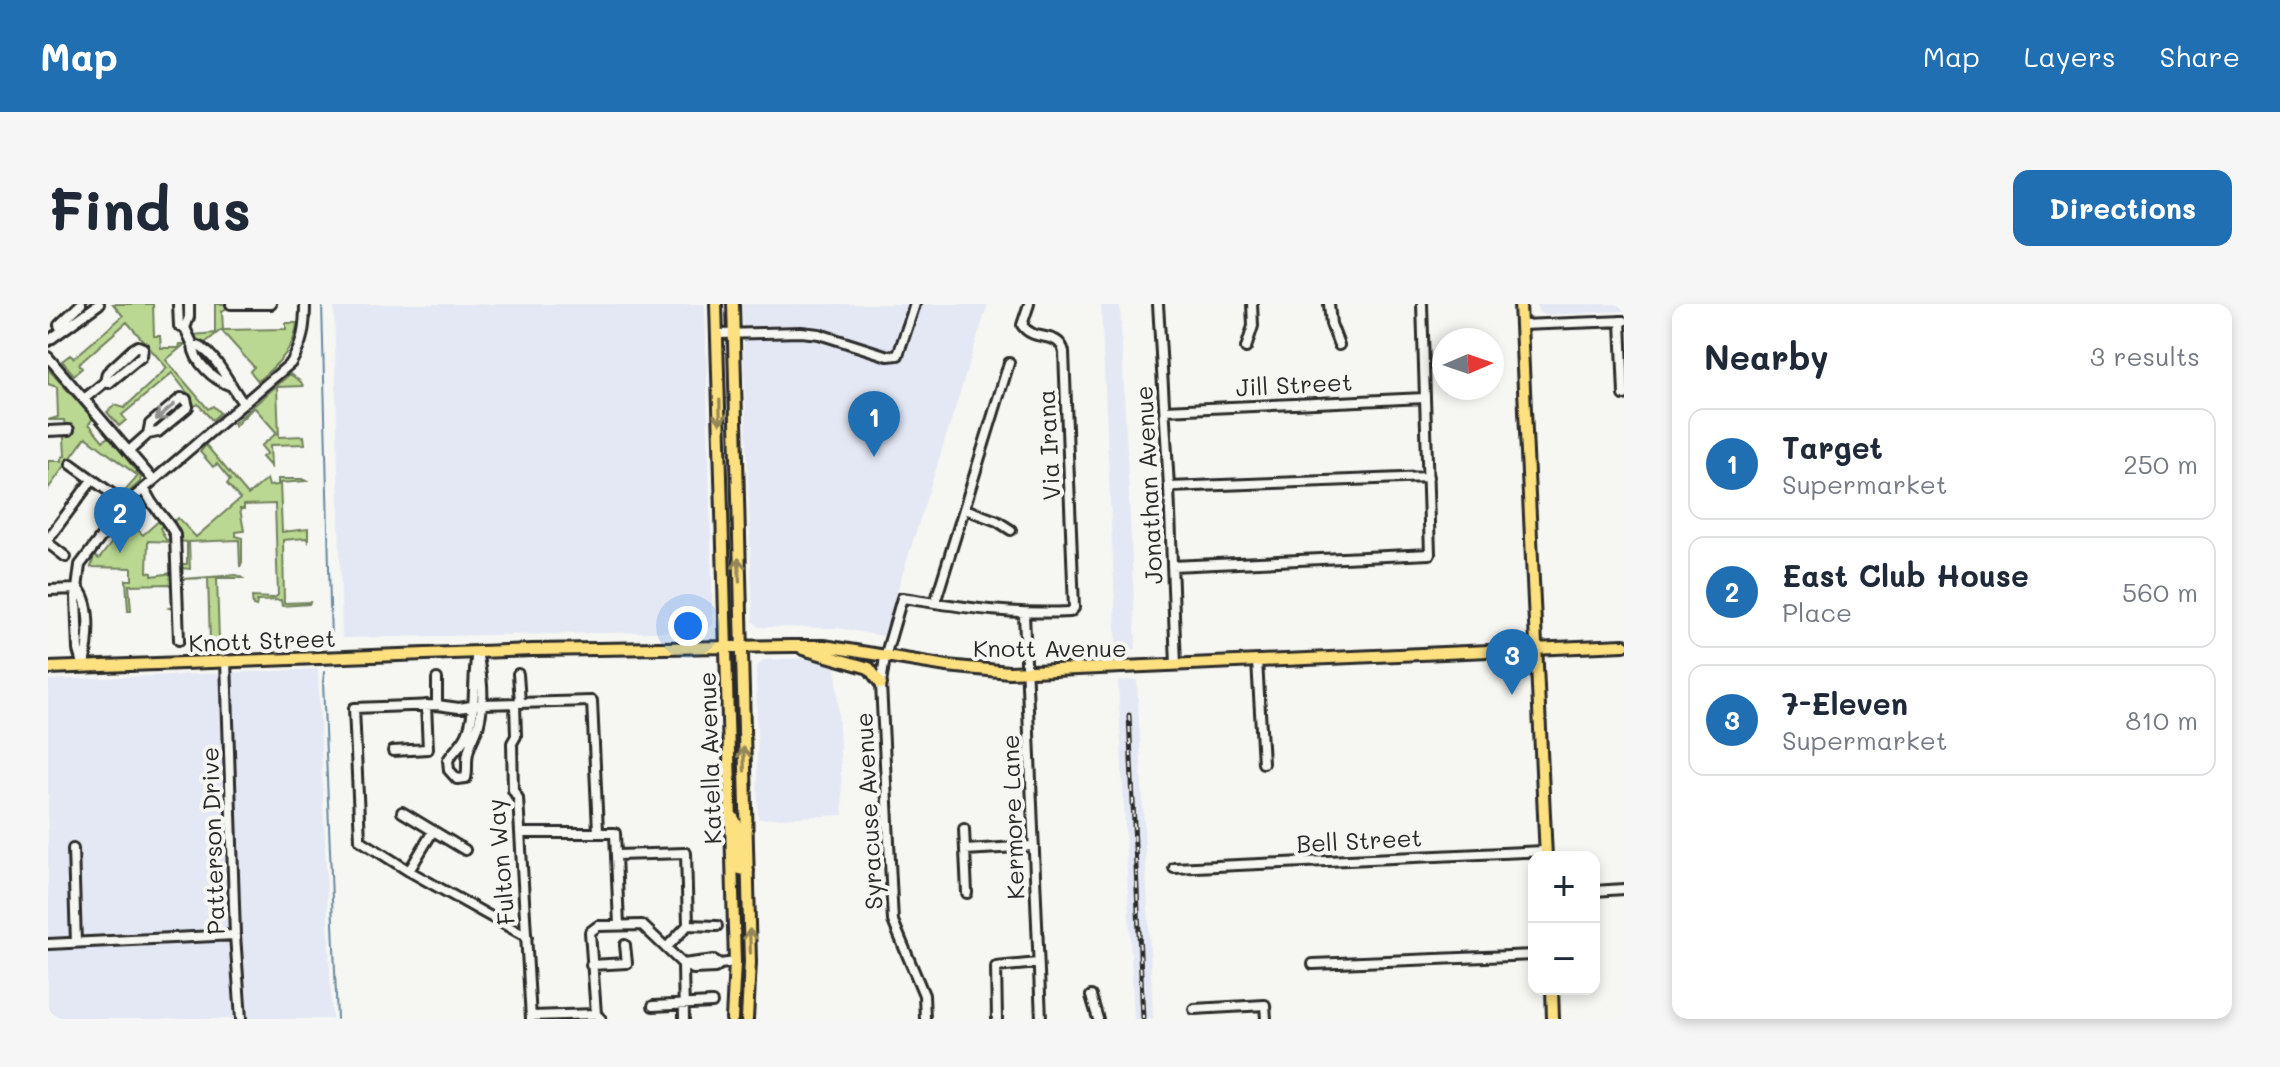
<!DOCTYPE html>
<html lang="en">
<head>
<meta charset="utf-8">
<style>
	:root { --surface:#fff; --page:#f6f6f7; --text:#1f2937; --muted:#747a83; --line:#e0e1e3; --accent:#1f6fb2 }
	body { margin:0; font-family:Mali,sans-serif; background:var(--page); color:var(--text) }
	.controls { position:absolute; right:24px; bottom:24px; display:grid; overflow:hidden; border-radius:16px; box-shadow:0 4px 12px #0003 }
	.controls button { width:72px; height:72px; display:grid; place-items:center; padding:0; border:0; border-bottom:2px solid var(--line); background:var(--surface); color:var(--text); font:40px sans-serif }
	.compass { position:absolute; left:1384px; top:24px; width:72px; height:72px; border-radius:50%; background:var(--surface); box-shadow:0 4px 12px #0003; rotate:88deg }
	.you { position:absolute; left:640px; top:322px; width:28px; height:28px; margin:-20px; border:6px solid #fff; border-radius:50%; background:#1a73e8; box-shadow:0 0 0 12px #1a73e833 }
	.badge { display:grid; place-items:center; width:52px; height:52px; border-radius:50%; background:var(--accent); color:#fff; font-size:26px; font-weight:700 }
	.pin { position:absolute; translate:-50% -66px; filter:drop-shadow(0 2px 4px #0008) }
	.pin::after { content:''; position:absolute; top:42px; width:28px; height:24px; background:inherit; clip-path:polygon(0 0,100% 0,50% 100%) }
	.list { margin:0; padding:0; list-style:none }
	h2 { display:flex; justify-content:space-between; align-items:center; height:104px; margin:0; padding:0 32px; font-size:34px }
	h2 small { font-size:26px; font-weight:400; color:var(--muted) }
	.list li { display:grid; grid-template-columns:52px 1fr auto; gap:24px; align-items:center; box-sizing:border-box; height:112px; margin:0 16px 16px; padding:0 16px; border:2px solid var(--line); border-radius:16px }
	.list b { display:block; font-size:30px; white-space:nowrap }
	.list p { margin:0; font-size:26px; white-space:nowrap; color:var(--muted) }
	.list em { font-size:26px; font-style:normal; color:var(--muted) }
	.map { position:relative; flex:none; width:1576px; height:715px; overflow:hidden; border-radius:16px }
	header { display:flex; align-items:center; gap:48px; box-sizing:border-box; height:112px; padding:0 40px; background:var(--accent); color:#fff }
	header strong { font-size:38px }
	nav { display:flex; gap:44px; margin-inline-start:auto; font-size:28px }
	.intro { display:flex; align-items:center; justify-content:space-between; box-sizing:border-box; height:192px; padding:0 48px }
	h1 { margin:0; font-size:56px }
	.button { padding:20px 36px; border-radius:16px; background:var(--accent); color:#fff; font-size:28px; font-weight:700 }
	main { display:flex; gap:48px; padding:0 48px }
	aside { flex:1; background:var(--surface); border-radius:16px; box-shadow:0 4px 12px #0003 }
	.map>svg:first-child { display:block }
</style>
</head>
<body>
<header>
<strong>Map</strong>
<nav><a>Map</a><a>Layers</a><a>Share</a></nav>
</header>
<div class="intro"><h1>Find us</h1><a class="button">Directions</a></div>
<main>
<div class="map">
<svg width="1576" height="715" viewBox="0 0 1576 715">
	<rect width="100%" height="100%" fill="#f6f6f2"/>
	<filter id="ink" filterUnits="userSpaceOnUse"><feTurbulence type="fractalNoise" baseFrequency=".0125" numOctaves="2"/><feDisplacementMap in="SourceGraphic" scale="16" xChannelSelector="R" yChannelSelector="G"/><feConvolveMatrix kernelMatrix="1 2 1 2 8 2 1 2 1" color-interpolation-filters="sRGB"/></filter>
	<g filter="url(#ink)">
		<path fill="#e4e8f4" d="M286,0H657L665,322L654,327L294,334Z
			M694,0H940L835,332L790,324L711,323L705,317Z
			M1053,0H1072L1088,345L1069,346Z
			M1489,0H1576V7L1495,11L1490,7Z
			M761,354L788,358L795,511L710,515L708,364L715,356Z
			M270,365L284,715H0V376Z
			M1089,376L1103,666L1105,715H1086L1070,377Z"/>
		<path fill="#bad891" stroke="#72825e" stroke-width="2" d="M65,0H105L106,32H112L113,44H131L132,40H137L118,56L160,105L165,102L172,109L164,116L150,100L145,103L144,95L124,69L74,111L78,116L71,122L59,108L67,101L76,104L119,64L79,18L31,60L34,64L26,71L14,57L22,51L26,54L75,12Z
			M167,0H176L179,4L174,7L175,26L238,25V19H249C247,46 229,60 210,77L202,67L206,63L173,26L157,39L149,37L144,31L167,29Z
			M0,65L45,114L41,120L55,137L61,132L93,173L92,178L75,193L73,192L90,172L38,133L0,185V157H14V153L17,152L16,133L13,131L23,129L22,122H17L16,116H0L10,113L9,83L0,80Z
			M242,70L253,78L255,82L229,83L231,133L256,132L257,140L222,141L223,163L214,153L219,149L213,142L229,129L206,103L187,122L186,119Z
			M158,141L200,191L219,175L221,182L230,181V175H254L258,177L232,179L234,228L260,225V237L258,234L235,236L236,299L262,298L261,300L234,302L233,296L209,297L208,303L205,302L204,293L226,294L230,291L227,200L196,201V205H192L196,227L188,228V232L194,234V258L192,263L191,236L141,238L142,265L133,264V260H139V238L132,237L126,217L130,214L148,233L192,195L179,180L182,176L169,160L165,163L152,148Z
			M95,199V201L79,215L95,231L113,215L117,220L112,224L118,236L124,235V238L100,237L99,268L104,269V272L125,269L126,302L124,305L121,304L124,303V284L121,280L81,281L83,307H80L78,276H84V264L43,263L46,252L51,255L74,225L70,221L85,204Z
			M189,271L194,274H169L171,338H162L160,274L135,275Z"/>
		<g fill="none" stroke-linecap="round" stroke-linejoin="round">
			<path stroke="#688aa1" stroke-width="2" d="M274,0L283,337
				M276,368L275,378L289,715"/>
			<g stroke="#2b2b2b" stroke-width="14">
				<path id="minor" d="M130,0L131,22L137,24L145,41
					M183,0H223
					M1110,0L1121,183L1128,361
					M1281,0L1283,20L1291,41
					M1573,17L1576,91
					M1473,21L1576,17
					M137,24L141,13V0
					M13,25L11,21L33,0
					M670,30L753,28L771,30L840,52L850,51L867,0
					M0,37L51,0
					M1198,44L1205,22L1204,0
					M0,53L105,176
					M181,81C166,76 146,58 145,41C166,43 182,83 195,99
					M36,95L57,78L61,79L94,52L95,44L90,42L85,45L59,69L57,78
					M1117,106L1377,94
					M0,127L21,126
					M81,147L100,130L110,128L140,103L138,95L133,94L102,120L100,130
					M23,160L78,200
					M1121,183L1380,173
					M97,184C101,202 120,214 127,231L131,336
					M917,205L949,217L963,226
					M0,235L44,176
					M0,239L18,253
					M1124,262L1382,250L1374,0
					M31,285C45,303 40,341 36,362
					M0,286L31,285
					M887,299L961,59
					M976,310L993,715
					M429,348C434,372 437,395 431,419C429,429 422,438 420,449C418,457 420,466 418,474L409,475L401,466L400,456C406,446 414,441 419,430C429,406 424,375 429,348Z
					M178,356L187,631L193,715
					M1209,357L1215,459
					M35,363L30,346L28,293L32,261L78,200L243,59C255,39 257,23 257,0
					M470,370L472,398
					M467,400L468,432L464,439L465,486L470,494L483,715
					M389,401V375
					M345,447L380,445L378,401
					M354,508L417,546
					M916,525L919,589
					M472,529H567L571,621
					M25,545L28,639
					M917,546L986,542
					M568,551L638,549L640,621L618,644
					M1126,564L1497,547
					M361,567L385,527
					M1546,587L1576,585
					M640,621L669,622
					M479,633L361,567L312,536L306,404L389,401L411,404L435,400L544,397L550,527
					M0,640L187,631
					M635,660L636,715
					M635,660L666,656L672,660
					M1265,660L1486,651
					M543,661L579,659L577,641
					M1043,692L1050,715
					M605,702L664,699
					M1146,705L1217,701L1218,715
					M483,712L548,710
					M553,715L548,710L542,628L550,622L594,621L635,660L645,665L667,664L672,660L687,658
					M877,715L876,691L845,617L833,380L837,353L854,294C915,303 959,311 1022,308L1026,304L1016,48C1011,26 986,39 974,21L981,0
					M949,715L948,663L990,659"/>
			</g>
			<g stroke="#2b2b2b" stroke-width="16">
				<path id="major" d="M668,0L687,658L684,715
					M685,0L702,658L699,715
					M1472,0L1498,553
					M755,345L821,364L833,380
					M0,364L485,346L745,342H776L899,362L961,368L1576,341
					M685,513L691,525L692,565L700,567
					M1504,685L1505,715"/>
			</g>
			<use href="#minor" stroke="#f6f6f2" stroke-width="8"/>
			<use href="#major" stroke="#fde080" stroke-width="10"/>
			<g stroke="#2b2b2b" stroke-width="5">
				<path id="rail" d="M1081,411L1095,715"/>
			</g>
			<use href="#rail" stroke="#f6f6f2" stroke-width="2" stroke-dasharray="6" stroke-linecap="butt"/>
		</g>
		<defs><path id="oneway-shaft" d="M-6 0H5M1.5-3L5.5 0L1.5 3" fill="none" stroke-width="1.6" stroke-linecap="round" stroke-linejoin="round" transform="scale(2)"/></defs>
		<use stroke="#90908e" href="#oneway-shaft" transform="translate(117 108) rotate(140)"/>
		<g stroke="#948656">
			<use href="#oneway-shaft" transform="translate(672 108) rotate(89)"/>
			<use href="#oneway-shaft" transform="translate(691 266) rotate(-92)"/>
			<use href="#oneway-shaft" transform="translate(696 455) rotate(-92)"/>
			<use href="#oneway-shaft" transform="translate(702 637) rotate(-92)"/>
		</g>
	</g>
	<g text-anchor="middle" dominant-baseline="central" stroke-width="8" stroke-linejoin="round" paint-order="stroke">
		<g font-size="24" fill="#2b2b2b" stroke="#f6f6f2">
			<text transform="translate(1246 80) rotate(-3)">Jill Street</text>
			<text transform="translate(1000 141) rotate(-93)">Via Irana</text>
			<text transform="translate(1100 181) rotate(-93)">Jonathan Avenue</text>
			<text transform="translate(214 336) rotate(-2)">Knott Street</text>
			<text x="1002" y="343">Knott Avenue</text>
			<text transform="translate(661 454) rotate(-92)">Katella Avenue</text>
			<text transform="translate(820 507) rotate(-93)">Syracuse Avenue</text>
			<text transform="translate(964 513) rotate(-92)">Kermore Lane</text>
			<text transform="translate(1311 536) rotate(-3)">Bell Street</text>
			<text transform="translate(164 537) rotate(-92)">Patterson Drive</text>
			<text transform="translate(452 558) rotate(-95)">Fulton Way</text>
		</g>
	</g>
</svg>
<div class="controls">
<button>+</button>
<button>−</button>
</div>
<svg class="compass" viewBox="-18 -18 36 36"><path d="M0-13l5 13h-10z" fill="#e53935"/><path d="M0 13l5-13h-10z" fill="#747a83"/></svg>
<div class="you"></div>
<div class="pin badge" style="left:826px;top:153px">1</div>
<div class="pin badge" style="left:72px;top:249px">2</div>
<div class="pin badge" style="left:1464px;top:391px">3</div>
</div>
<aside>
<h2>Nearby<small>3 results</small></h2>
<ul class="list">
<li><span class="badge">1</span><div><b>Target</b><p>Supermarket</p></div><em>250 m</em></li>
<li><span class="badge">2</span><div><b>East Club House</b><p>Place</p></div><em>560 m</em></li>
<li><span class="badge">3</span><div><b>7-Eleven</b><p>Supermarket</p></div><em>810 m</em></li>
</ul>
</aside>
</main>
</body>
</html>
